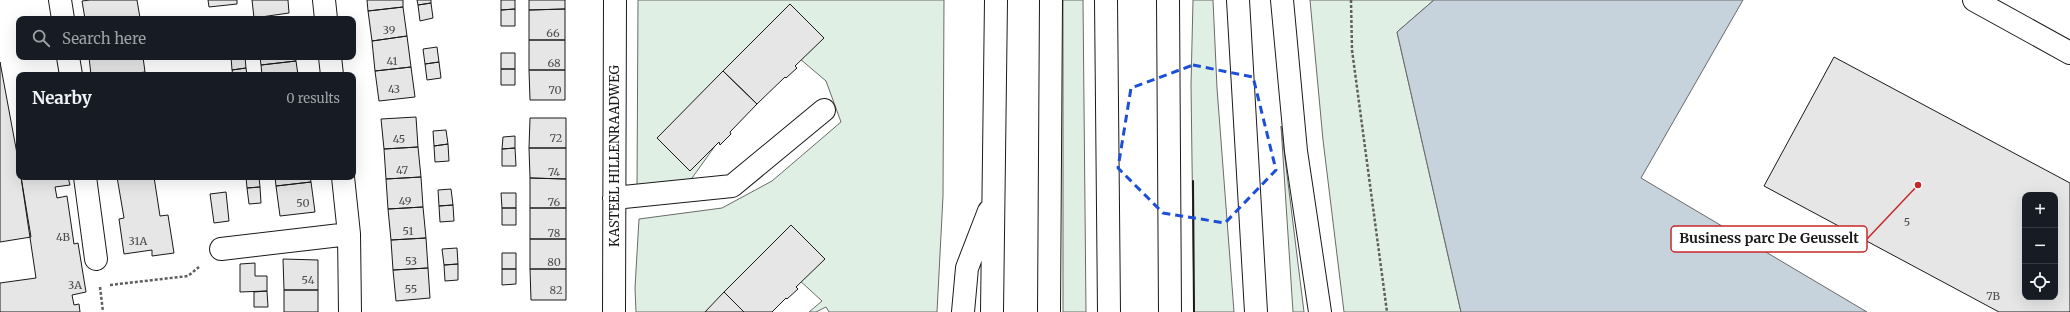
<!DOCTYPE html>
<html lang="en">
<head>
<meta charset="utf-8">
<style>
	:root { --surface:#171b24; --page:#20242c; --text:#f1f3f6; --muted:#9ea1a6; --line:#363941 }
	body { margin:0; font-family:Merriweather,serif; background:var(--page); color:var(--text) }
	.controls { position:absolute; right:12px; bottom:12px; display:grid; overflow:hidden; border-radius:8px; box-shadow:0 4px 16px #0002 }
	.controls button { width:36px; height:36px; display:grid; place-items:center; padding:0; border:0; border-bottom:1px solid var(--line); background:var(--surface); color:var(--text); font:20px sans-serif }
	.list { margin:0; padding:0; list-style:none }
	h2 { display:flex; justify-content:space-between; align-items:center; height:52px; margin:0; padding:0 16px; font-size:17px }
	h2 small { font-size:13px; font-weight:400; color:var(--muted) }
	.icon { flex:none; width:22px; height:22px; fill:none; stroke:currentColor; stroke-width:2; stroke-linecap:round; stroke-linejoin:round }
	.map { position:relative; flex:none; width:2070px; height:312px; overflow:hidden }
	.search { position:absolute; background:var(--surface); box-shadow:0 4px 16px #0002; left:16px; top:16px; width:340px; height:44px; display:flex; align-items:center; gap:10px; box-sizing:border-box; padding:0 14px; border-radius:8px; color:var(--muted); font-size:15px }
	.panel { position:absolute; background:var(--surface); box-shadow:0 4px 16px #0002; left:16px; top:72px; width:340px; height:108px; border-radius:8px }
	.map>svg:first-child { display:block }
</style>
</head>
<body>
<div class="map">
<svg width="2070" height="312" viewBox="0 0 2070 312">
	<rect width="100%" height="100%" fill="#fff"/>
	<path fill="#e0efe3" stroke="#6a6a6a" d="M638,0H944L943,196L937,312H829L826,307L816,312H809L822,301L785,267L752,312H636L635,288L639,219L722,208L772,181L841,122L826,81L786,47L687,185L637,189Z
		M1063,0H1083L1086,312H1063Z
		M1193,0H1213L1217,88L1234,312H1194L1191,85Z
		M1310,0H1434L1397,32L1461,312H1344L1323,140Z
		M1281,126L1304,312H1293Z"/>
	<path fill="#c6d2dc" stroke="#6a6a6a" d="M1434,0H1743L1641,178L1867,312H1461L1397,32Z"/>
	<path fill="#e6e6e6" stroke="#1a1a1a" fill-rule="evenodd" d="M90,0H137L140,18L85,19L82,1Z
		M208,0H237V4L209,7Z
		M252,0H288L289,13L254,18Z
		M367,0H403V7L368,11Z
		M417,0H431V3L418,5Z
		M501,0H515V9L501,10Z
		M529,0H565V9L529,10Z
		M431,3L433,18L420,21L418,5Z
		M790,4L824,38L795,66L797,68L786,78L785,77L757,104L723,71Z
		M403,7L407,36L372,41L368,11Z
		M515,9V26H501V10Z
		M565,9V40H529V10Z
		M407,36L411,67L375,71L372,41Z
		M529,40H565V70H529Z
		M437,47L439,62L425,64L423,49Z
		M501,53H515V69H501Z
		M89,57H143L145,72L123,75H91Z
		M231,57H245L246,68L232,70Z
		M260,57H295L296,61L261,65Z
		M1834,57L2070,183V312H1999L1764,186ZM2025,195H2055V297H2025Z
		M296,61L298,75H262L261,65Z
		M0,62L18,159L19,177H21L31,237L0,242Z
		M439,62L441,78L427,80L425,64Z
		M411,67L415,97L379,101L375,71Z
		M246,68L247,75H233L232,70Z
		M501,69H515V85H501Z
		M529,70H565V100H530Z
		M723,71L757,104L730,132L731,134L720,145L719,142L690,171L657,138Z
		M416,117L418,147L384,149L381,119Z
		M530,118H566V148H529Z
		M446,130L448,144L434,146L433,131Z
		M515,136V148L502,149L503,137Z
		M448,144L449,161L435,162L434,146Z
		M418,147L421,177L386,179L384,149Z
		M515,148L516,166H502V149Z
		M529,148H566V179L530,178Z
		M21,177H68L70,185L55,187L57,198L67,196L74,244L78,243L86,292L72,295L74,305L79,304L80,312H0V283L36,278Z
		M117,177H154L160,216L168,215L174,253L152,256V250L124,254L119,219L124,218Z
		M246,177H259L260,187L247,188Z
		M275,177H310L311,182L276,186Z
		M421,177L423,207L388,209L386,179Z
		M530,178L566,179V208H530Z
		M311,182L315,212L280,216L276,186Z
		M260,187L261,203L249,204L247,188Z
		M451,189L453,205L439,206L438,190Z
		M226,192L229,221L214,223L210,194Z
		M501,193H516V208H502Z
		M453,205L454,221L440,222L439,206Z
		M423,207L426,238L391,240L388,209Z
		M502,208H516V225H502Z
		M530,208H566V239H530Z
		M791,225L825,259L796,287L798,289L787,299L786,298L772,312H744L724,292Z
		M426,238L428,268L393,270L391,240Z
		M530,239H566V269H530Z
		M457,248L458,264L444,265L442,249Z
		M502,253H516V269H502Z
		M283,259L318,260V290H284Z
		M255,263V276H267V291L240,292V264Z
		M458,264V280L445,281L444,265Z
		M428,268L430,298L396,301L393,270Z
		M502,269H516V284L502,285Z
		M530,269H566V300H531Z
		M284,290H318V312H284Z
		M267,291L268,307H254V292Z
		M724,292L744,312H705Z"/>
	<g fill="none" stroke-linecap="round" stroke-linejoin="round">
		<g stroke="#1a1a1a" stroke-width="24">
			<path id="minor" d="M60,0L63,19
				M324,0L326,19
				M1974,0L2070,53
				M68,57L71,75
				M330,57L332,75
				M85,177L96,259
				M343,177L349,234L350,312
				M614,198L732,186L824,110
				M221,249L349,234
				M614,312L615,0"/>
		</g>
		<g stroke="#1a1a1a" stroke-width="24">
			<path id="highway" d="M1106,0L1109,312
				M1168,0L1170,312
				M1238,0L1256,312
				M1282,0L1296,151L1320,312
				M963,312L967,268L989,211
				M992,312L996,0
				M1049,312L1051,0"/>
		</g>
		<path stroke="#5f5f5f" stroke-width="2.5" stroke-dasharray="3 2" stroke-linecap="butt" d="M1351,0L1352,50L1387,312
			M110,285L188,276L199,267
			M100,287L103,312"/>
		<use href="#minor" stroke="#fff" stroke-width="22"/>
		<use href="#highway" stroke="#fff" stroke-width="22"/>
		<path stroke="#1a1a1a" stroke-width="2" d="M1193,181L1194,312"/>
	</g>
	<path fill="none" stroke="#1d4ed8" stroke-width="3" stroke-dasharray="8 5" stroke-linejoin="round" d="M1193,65L1253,77L1276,170L1225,223L1163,213L1118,168L1131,88Z"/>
	<g text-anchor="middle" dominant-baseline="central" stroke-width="3" stroke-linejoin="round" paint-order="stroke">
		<g font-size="11" fill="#4d4d4d">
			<text x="389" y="30">39</text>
			<text x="553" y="33">66</text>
			<text x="392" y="61">41</text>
			<text x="554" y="63">68</text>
			<text x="394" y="89">43</text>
			<text x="555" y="90">70</text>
			<text x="556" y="138">72</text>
			<text x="399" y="139">45</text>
			<text x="402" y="170">47</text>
			<text x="554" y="172">74</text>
			<text x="405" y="201">49</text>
			<text x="554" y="202">76</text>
			<text x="303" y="203">50</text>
			<text x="1907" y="222">5</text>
			<text x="408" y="231">51</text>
			<text x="554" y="233">78</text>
			<text x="63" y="237">4B</text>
			<text x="138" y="241">31A</text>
			<text x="411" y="261">53</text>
			<text x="554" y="262">80</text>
			<text x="308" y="280">54</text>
			<text x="75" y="285">3A</text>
			<text x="411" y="289">55</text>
			<text x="556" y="290">82</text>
			<text x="1993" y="296">7B</text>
		</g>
		<g font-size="13" fill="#1a1a1a" stroke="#fff">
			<text transform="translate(614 156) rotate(-90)">KASTEEL HILLENRAADWEG</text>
		</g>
	</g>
	<path fill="none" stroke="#c62828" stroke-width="1.5" d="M1918 185L1867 239"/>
	<circle fill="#c62828" stroke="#fff" stroke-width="1.5" cx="1918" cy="185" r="4"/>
	<rect fill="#fff" stroke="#c62828" stroke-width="1.5" x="1671" y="226" width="196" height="26" rx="4"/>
	<g font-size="14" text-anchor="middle" font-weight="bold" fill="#1a1a1a">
		<text x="1769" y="243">Business parc De Geusselt</text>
	</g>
</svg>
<div class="controls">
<button>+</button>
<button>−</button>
<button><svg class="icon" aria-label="locate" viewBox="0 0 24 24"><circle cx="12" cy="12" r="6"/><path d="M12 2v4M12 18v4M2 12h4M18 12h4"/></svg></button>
</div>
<div class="search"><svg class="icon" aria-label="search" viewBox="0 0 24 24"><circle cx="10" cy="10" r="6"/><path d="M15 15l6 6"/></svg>Search here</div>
<section class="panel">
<h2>Nearby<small>0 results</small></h2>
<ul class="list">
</ul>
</section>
</div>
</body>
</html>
